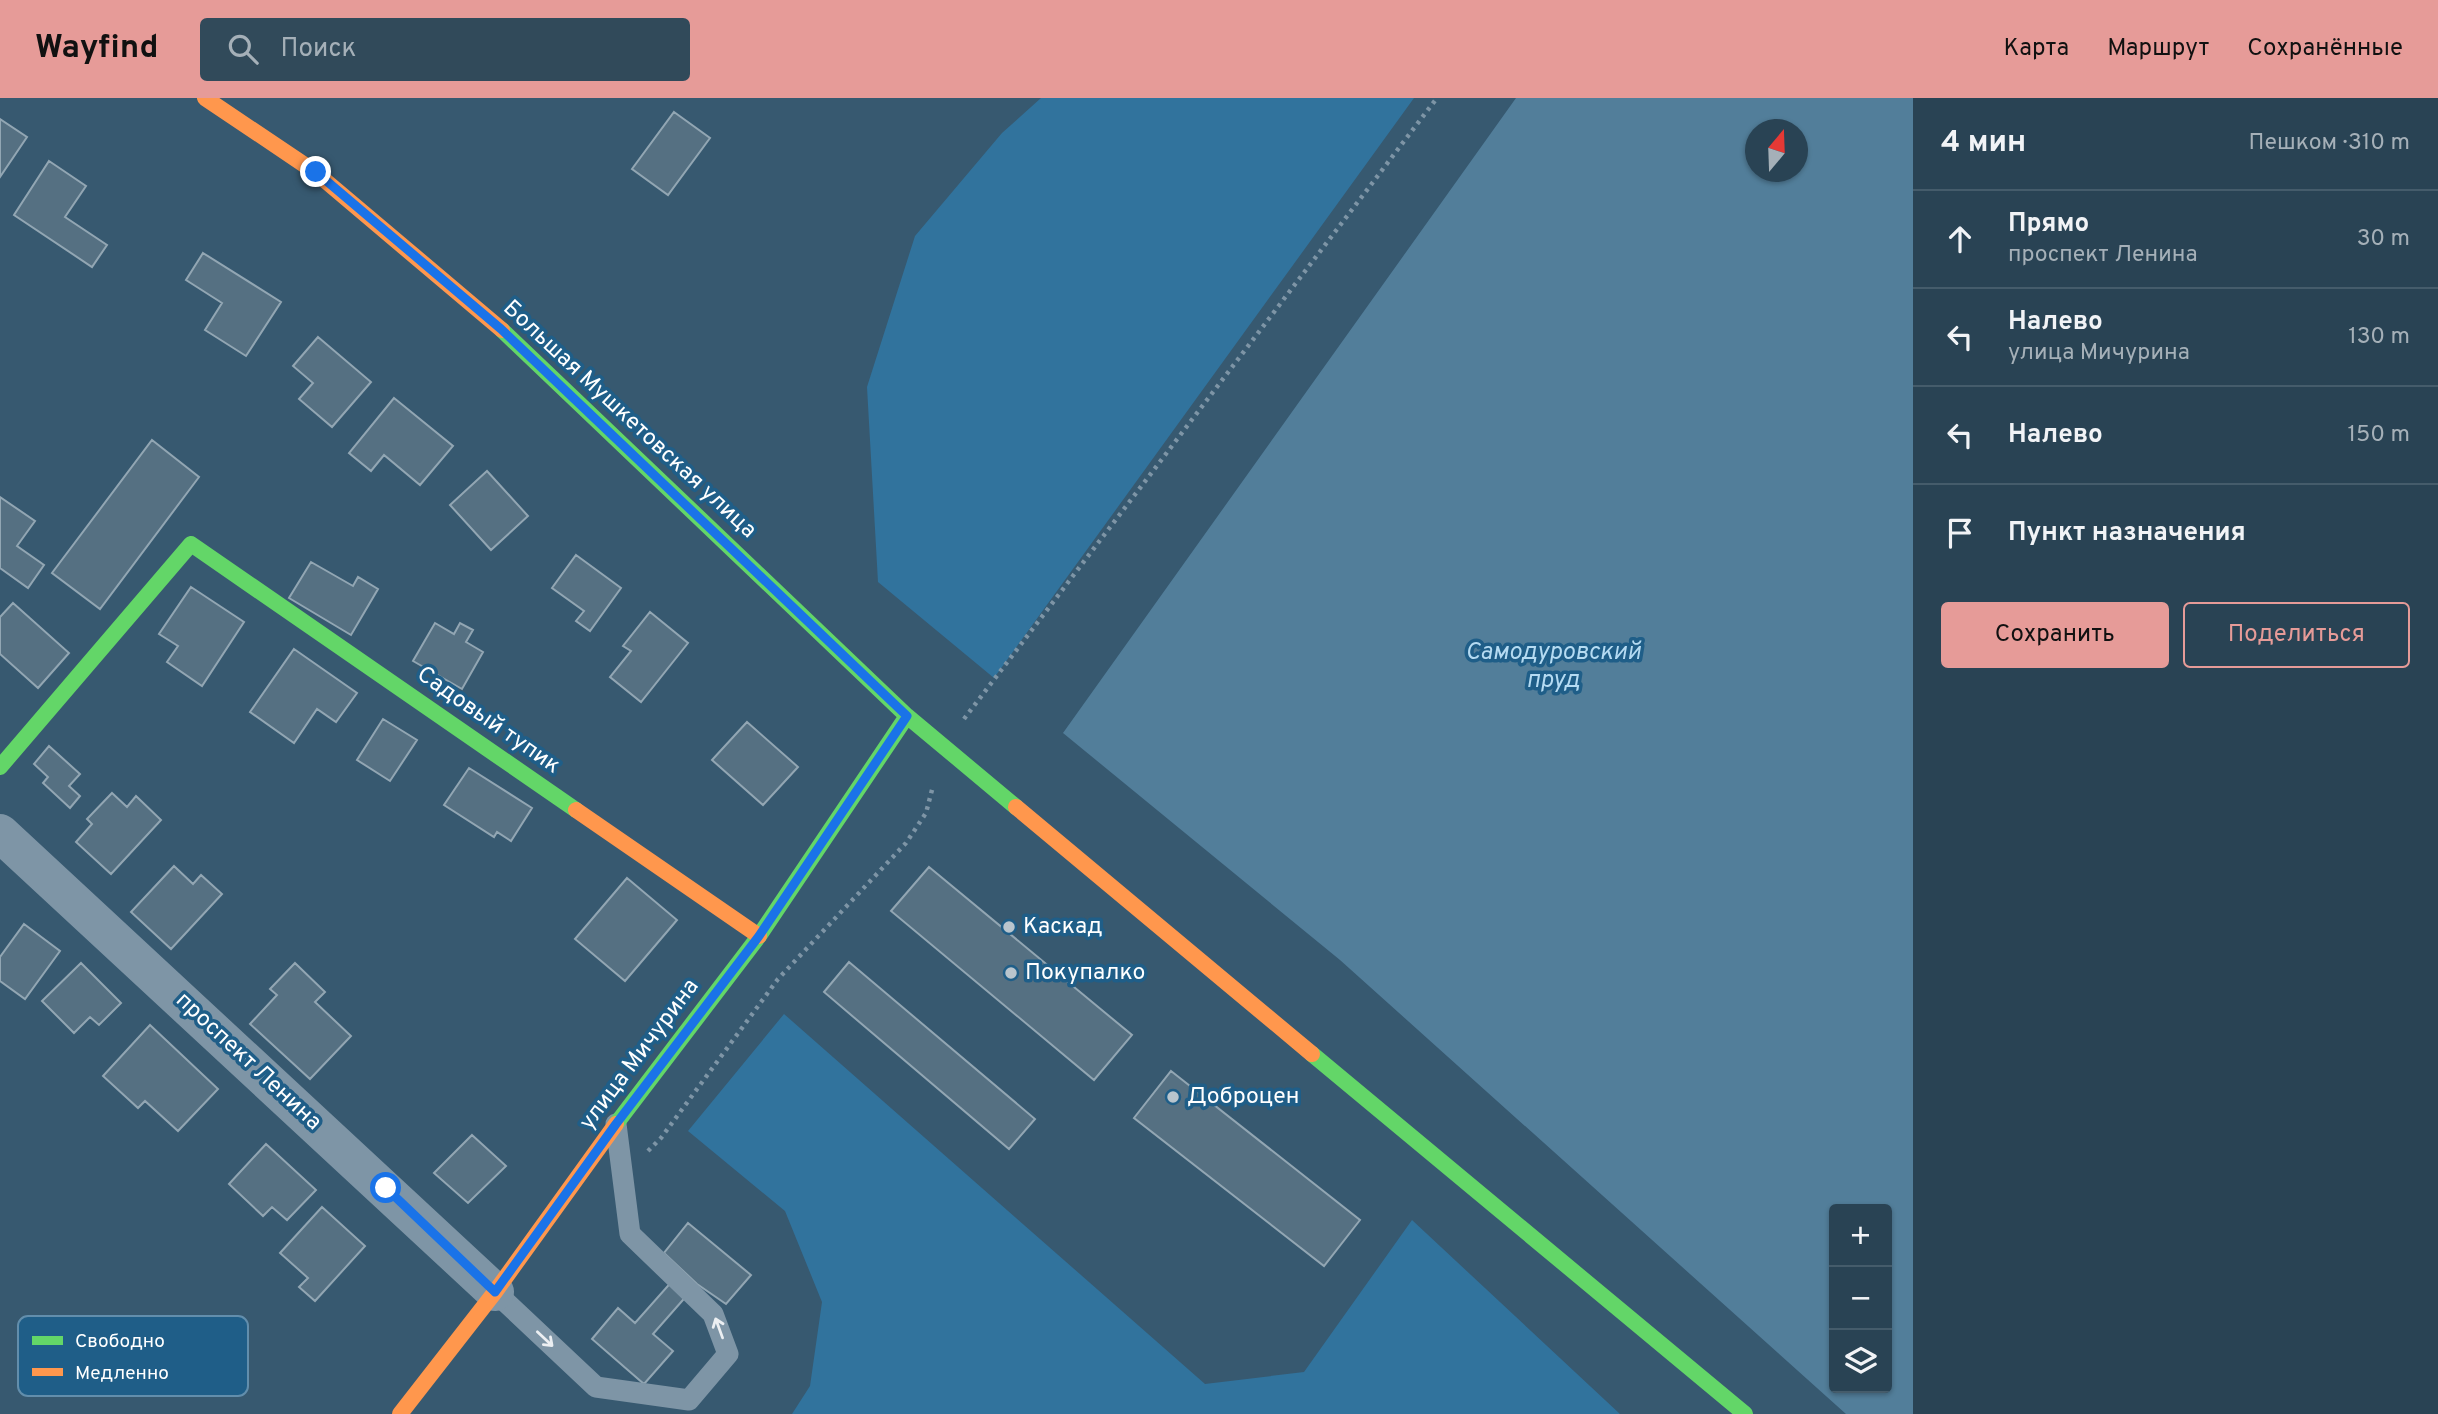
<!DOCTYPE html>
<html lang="ru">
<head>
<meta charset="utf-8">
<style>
	:root { --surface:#294354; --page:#314a5a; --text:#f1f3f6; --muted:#a5b0b8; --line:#455c6b; --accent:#e69b98 }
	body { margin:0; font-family:Overpass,sans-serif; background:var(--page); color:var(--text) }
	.controls { position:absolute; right:21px; bottom:21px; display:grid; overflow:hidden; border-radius:7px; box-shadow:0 2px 5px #0004 }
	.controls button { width:63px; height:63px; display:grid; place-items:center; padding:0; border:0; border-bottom:2px solid var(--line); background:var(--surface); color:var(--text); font:35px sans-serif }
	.compass { position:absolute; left:1745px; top:21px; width:63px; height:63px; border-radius:50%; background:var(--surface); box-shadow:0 2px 5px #0004; rotate:19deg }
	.stop { position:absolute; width:21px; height:21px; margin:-16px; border:5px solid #1a73e8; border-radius:50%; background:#fff }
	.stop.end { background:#1a73e8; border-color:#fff; box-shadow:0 2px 7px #0008 }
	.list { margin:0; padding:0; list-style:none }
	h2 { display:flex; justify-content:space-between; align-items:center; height:91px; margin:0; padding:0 28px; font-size:30px }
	h2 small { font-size:23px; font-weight:400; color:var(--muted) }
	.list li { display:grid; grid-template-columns:46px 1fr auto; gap:21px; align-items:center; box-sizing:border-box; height:98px; padding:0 28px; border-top:2px solid var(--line) }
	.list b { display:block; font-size:26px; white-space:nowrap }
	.list p { margin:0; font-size:23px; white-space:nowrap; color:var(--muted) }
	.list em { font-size:23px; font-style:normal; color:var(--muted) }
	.actions { display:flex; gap:14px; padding:21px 28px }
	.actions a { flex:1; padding:16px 0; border:2px solid var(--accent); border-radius:7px; text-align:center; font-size:24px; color:var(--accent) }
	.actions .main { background:var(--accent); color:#111 }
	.icon { flex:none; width:38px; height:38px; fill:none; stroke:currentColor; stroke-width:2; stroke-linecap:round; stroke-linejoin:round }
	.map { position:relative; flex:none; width:1913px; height:1316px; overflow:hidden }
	header { display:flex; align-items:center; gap:42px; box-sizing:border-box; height:98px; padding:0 35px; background:var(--accent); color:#111 }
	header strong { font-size:33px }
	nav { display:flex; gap:38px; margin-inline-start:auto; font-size:24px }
	.search { width:490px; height:63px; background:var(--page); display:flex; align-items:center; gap:18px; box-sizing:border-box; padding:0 24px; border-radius:7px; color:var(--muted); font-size:26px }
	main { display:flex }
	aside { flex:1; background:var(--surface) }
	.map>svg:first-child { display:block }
</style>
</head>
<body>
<header>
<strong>Wayfind</strong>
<div class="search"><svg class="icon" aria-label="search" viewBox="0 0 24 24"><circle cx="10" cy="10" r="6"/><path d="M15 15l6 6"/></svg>Поиск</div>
<nav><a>Карта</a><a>Маршрут</a><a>Сохранённые</a></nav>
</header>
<main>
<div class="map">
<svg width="1913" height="1316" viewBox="0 0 1913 1316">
	<rect width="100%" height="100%" fill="#375970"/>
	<path fill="#31739d" d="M1041,0H1414L994,580L878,484L867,289L915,138L1002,35Z
		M784,916L1205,1286L1304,1274L1412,1122L1620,1316H792L810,1288L822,1204L785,1113L688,1033Z"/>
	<path fill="#527e9a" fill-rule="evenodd" d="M1516,0H1913V1316H1846L1340,862L1063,635ZM1756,32H1798V74H1756ZM1834,1111H1887V1290H1834Z"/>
	<path fill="#557082" stroke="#92a6b3" stroke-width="2" d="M674,14L710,40L668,97L632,71Z
		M0,21L27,39L0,79Z
		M49,63L86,88L65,119L107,147L92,169L14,117Z
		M203,155L281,204L246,258L205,232L222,205L186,182Z
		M318,239L371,284L332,329L299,301L313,285L293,268Z
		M394,300L453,348L420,387L384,357L371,373L349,355Z
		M152,342L199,379L100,511L52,475Z
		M487,373L528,418L491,452L450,407Z
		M0,399L35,423L17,448L44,467L28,490L0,470Z
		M576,457L621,490L590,533L576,523L584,513L552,490Z
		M311,464L353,488L358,479L378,491L351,537L289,500Z
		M191,489L244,524L202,588L167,564L178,548L159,536Z
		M13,505L69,555L38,590L0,556V519Z
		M650,514L688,545L641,604L610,579L631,553L623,548Z
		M435,525L454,536L460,525L473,532L466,544L483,554L462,591L413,563Z
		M294,551L357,595L336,624L317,611L294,645L250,614Z
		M383,621L417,642L390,683L357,662Z
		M747,624L798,669L763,707L712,662Z
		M49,648L80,676L69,688L80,698L70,710L43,685L48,679L34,666Z
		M469,670L532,710L511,743L497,734L494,739L444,707Z
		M112,695L127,709L136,698L161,722L111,776L76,744L92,726L87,721Z
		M174,768L193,786L201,777L222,796L171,851L131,814Z
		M929,769L1132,937L1094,982L891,813Z
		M627,780L677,822L625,883L575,841Z
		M24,826L60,853L25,901L0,883V859Z
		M849,864L1035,1021L1009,1051L824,894Z
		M81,865L121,905L99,927L90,919L74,935L42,903Z
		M295,865L325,894L315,904L351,938L310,981L250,926L277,897L270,891Z
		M150,927L218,991L178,1033L145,1003L138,1010L103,978Z
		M1171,973L1360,1122L1324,1168L1134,1020Z
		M472,1037L506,1068L468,1105L434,1075Z
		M266,1046L316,1092L287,1122L272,1109L263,1118L229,1086Z
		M322,1109L365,1148L315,1203L299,1189L308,1180L280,1155Z
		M688,1125L751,1177L726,1206L697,1186L664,1155Z
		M682,1172L697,1186L653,1236L673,1253L644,1286L592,1241L618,1210L635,1225Z"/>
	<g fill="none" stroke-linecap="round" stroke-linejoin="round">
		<path stroke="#7e95a6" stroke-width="4.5" stroke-dasharray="3.5 5" stroke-linecap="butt" d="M964,621L1437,0
			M648,1053L661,1040L778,881L906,745L926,715L933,688"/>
		<path stroke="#7e95a6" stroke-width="21" d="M495,1194L596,1289L689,1302L728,1256L713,1216L630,1136L616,1026"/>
		<path stroke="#7e95a6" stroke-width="38" d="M0,735L495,1194"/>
		<path stroke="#63d668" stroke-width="16" d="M502,232L907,618L1016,709
			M0,669L191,446L576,712
			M1312,956L1745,1316
			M616,1026L759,838L907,618"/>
		<path stroke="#ff974d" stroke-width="16" d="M205,0L315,74L502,232
			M1016,709L1312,956
			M576,712L759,838
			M400,1316L495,1194L616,1026"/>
	</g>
	<defs><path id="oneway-shaft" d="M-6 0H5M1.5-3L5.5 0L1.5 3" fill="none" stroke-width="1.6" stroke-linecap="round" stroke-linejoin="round" transform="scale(1.75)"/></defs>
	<g stroke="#eceff2">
		<use href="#oneway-shaft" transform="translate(719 1230) rotate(-110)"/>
		<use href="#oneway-shaft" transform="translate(545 1241) rotate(43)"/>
	</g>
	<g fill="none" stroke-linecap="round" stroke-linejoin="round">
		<path stroke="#1a73e8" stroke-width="9" d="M316,74L501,231L907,618L759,838L616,1026L495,1194L386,1090"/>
	</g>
	<g fill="#b9c5cd" stroke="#1f5e88" stroke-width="2.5">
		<circle cx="1009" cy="829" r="7"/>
		<circle cx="1011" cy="875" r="7"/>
		<circle cx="1173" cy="999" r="7"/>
	</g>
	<g text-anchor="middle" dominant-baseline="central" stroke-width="7" stroke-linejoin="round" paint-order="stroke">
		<g font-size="23" fill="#fff" stroke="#1f5e88">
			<text transform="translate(629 322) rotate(43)">Большая Мушкетовская улица</text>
			<text transform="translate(488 623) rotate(35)">Садовый тупик</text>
			<text transform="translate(640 957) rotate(-53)">улица Мичурина</text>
			<text transform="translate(248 964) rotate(43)">проспект Ленина</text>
		</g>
		<g font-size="23" fill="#fff" stroke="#1f5e88" text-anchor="start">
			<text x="1023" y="829">Каскад</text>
			<text x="1025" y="875">Покупалко</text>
			<text x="1187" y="999">Доброцен</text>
		</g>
		<g font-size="24" font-style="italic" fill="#b5dbf2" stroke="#1f5e88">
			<text x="1553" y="555">Самодуровский<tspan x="1553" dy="28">пруд</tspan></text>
		</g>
	</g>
	<rect x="18" y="1218" width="230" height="80" rx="10" fill="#1f5e88" stroke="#628eac" stroke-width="2"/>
	<rect x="32" y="1238" width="31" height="9" fill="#63d668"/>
	<rect x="32" y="1270" width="31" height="8" fill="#ff974d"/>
	<g font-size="19" fill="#fff">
		<text x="75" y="1249">Свободно</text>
		<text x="75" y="1281">Медленно</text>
	</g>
</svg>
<div class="controls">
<button>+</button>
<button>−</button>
<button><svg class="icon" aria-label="layers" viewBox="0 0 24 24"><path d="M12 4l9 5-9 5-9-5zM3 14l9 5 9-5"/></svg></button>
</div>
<svg class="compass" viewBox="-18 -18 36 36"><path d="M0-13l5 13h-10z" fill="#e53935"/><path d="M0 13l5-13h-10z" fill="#a5b0b8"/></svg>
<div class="stop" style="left:386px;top:1090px"></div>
<div class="stop end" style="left:316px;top:74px"></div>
</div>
<aside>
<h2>4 мин<small>Пешком · 310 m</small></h2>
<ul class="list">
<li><svg class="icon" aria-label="ahead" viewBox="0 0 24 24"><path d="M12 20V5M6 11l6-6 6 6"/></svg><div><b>Прямо</b><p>проспект Ленина</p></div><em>30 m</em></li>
<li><svg class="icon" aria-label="left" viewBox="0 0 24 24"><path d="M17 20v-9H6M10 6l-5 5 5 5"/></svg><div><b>Налево</b><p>улица Мичурина</p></div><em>130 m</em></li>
<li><svg class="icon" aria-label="left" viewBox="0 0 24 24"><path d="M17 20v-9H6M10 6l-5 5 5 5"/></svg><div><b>Налево</b></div><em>150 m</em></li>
<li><svg class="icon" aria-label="arrive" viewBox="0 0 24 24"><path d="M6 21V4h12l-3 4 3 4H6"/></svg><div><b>Пункт назначения</b></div></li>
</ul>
<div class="actions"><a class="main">Сохранить</a><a>Поделиться</a></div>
</aside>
</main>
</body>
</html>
